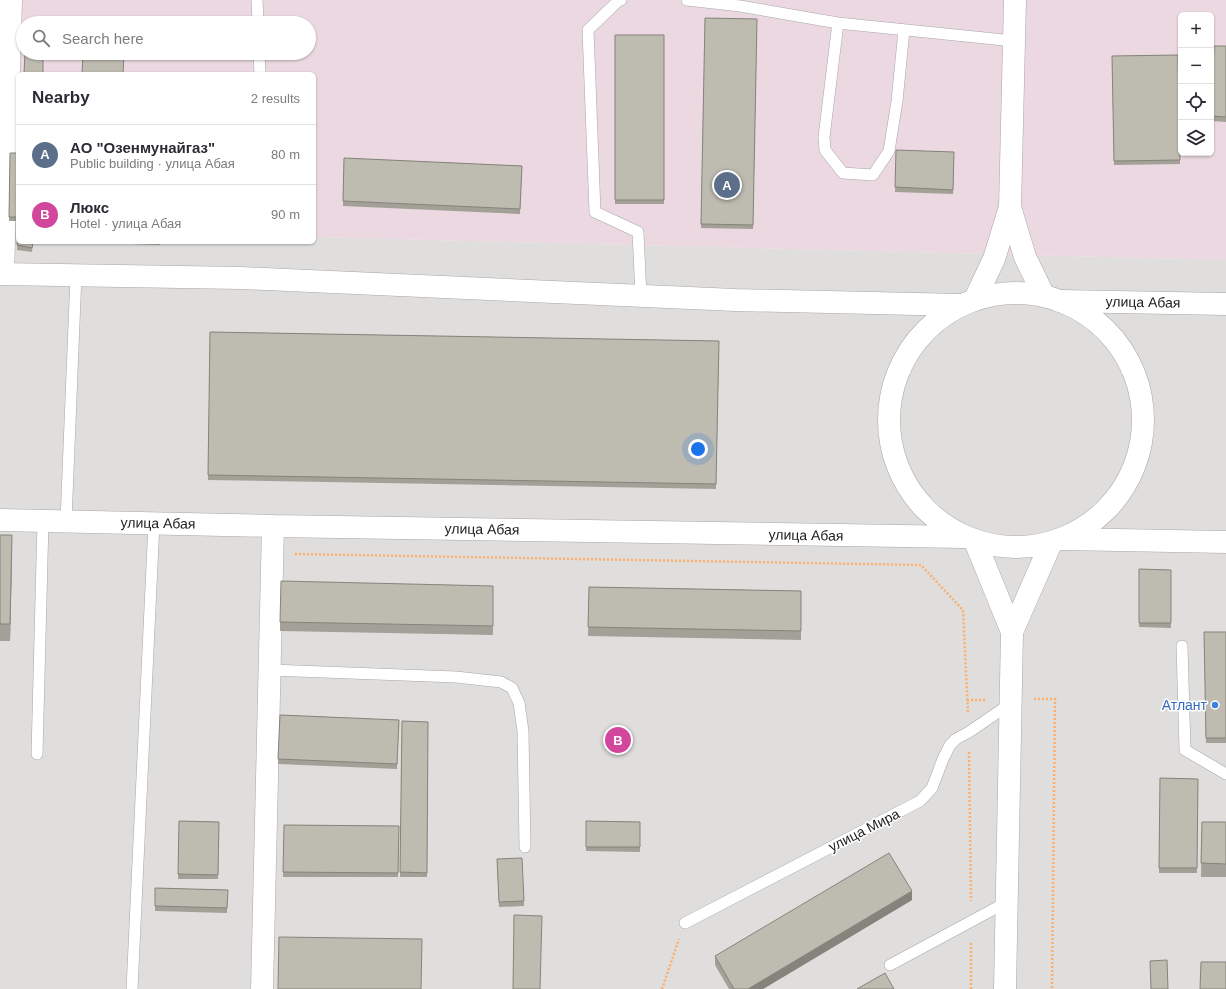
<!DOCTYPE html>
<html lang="en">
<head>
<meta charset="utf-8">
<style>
	:root { --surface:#fff; --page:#f2f2f3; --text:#2b2b33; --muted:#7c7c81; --line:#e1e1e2; --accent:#1a73e8 }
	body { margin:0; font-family:Arial,sans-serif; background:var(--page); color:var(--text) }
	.controls { position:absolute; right:12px; top:12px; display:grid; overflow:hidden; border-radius:6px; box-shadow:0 1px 3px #0004 }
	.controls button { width:36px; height:36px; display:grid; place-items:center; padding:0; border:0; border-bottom:1px solid var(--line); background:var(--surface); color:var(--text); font:20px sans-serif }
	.you { position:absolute; left:698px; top:449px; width:14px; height:14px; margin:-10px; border:3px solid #fff; border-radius:50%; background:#1a73e8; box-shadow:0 0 0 6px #1a73e833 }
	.badge { display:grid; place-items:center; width:26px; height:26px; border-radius:50%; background:var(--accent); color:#fff; font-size:13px; font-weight:700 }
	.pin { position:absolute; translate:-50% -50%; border:2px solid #fff; box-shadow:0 1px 4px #0006 }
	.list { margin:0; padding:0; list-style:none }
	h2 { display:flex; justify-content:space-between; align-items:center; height:52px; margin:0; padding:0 16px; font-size:17px }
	h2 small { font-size:13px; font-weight:400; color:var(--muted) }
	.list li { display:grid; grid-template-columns:26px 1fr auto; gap:12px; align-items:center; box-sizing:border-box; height:60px; padding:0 16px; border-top:1px solid var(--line) }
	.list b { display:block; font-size:15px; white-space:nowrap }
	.list p { margin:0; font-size:13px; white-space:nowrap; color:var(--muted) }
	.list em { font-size:13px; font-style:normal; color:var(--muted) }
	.icon { flex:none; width:22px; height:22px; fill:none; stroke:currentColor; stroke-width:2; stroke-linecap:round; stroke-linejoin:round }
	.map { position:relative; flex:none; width:1226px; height:989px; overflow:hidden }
	.search { position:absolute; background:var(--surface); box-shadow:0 1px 3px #0004; left:16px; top:16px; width:300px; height:44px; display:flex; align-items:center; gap:10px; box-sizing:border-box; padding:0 14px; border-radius:22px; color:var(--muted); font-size:15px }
	.panel { position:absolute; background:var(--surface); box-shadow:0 1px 3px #0004; left:16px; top:72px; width:300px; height:172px; border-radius:6px }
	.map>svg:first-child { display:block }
</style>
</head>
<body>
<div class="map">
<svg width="1226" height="989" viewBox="0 0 1226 989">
	<rect width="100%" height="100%" fill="#f1f1e7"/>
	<path fill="#dfdedd" d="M0,229L18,230V242H314V237L1226,260V989H0Z"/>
	<path fill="#ebd8e1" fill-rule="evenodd" d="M0,0H1226V260L314,237V74H18V230L0,229ZM1181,15H1211V153H1181ZM23,23H309V53H23Z"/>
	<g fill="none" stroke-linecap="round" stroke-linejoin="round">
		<g stroke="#a7a7a7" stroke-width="12">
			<path id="service" d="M257,0L258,23
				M621,0L618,1L588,30L595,212L638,232L641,296
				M687,0L740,6L838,23L1014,41
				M838,23L824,137L825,150L843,173L873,175L889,151L897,101L904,30
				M259,53L260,74
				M66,521L76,275
				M1182,646L1185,750L1226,774
				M270,670L456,677L501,682L512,688L519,703L523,731L525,847
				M37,754L43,521
				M685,923L920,801L932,788L943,759L950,745L956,739L969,732L1010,704
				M890,965L1007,902
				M132,989L154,523"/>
		</g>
		<g stroke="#a7a7a7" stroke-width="23">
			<path id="minor" d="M0,274L241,278L735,300L961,305
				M3,274L11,0
				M1060,301L1226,304
				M0,520L273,526L963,537
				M262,989L273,526"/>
		</g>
		<g stroke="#a7a7a7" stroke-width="23">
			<path id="tertiary" d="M1010,207L1025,257L1044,296
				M889 420a127 127 0 1 1 254 0a127 127 0 1 1-254 0Z
				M975,299L994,259L1010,207L1015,0
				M1063,539L1226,542
				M975,541L1012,632
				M1005,989L1012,632L1051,543"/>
		</g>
		<path stroke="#ffad6a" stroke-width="2.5" stroke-dasharray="2 2" stroke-linecap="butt" d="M295,554L921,565L963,610L968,713
			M1034,699H1055L1052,989
			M967,700H985
			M969,752L971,901
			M662,989L679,939
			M971,989V942"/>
		<use href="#service" stroke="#fff" stroke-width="11"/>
		<use href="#minor" stroke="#fff" stroke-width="22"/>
		<use href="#tertiary" stroke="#fff" stroke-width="22"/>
	</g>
	<path fill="#a3a197" d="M705,18L757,19L753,229L701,228Z
		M615,35H664V204H615Z
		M1226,46V122L1211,121V106Z
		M1178,55L1180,164L1114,165L1112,56Z
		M896,150L954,152L953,194L895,192Z
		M10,153H18V221H9Z
		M344,158L522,166L520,214L343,206Z
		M18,242H33L32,252L17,250V245Z
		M69,242H160V245Z
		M210,332L719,341L716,489L208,480Z
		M0,535L12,553L10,641H0Z
		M1139,569L1171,570V628L1139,627Z
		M493,586V635L280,631V622Z
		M589,587L801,591V640L588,636Z
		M1204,632H1226V743H1206Z
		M280,715L399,720L397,769L278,764Z
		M402,721L428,722L427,877H400Z
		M1160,778L1198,779L1197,873H1159Z
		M179,821L219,822L218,879H178Z
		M586,821L640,822V852L586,851Z
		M1202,822H1226V877H1201Z
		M284,825L399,826L398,877H283Z
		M497,859L524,901V906L499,907Z
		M155,888L228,890L227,913L155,911Z
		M912,900L763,989H729L715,965V956Z"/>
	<path fill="#85837b" d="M12,535V553L10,641V624Z
		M912,891V900L763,989H748Z"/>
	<path fill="#bebbb0" stroke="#85837b" d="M84,18L125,19V23H84Z
		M705,18L757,19L753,225L701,224Z
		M615,35H664V200H615Z
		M1214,46H1226V117L1211,116Z
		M25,53H43V74H24Z
		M83,53H124L123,74H82Z
		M1178,55L1180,160L1114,161L1112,56Z
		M896,150L954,152L953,190L895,187Z
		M10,153H18V217H9Z
		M344,158L522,166L520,209L343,201Z
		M18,237V242H33L32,248L17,245Z
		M210,332L719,341L716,484L208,475Z
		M0,535H12L10,624H0Z
		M1139,569L1171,570V623H1139Z
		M281,581L493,586V626L280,622Z
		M589,587L801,591V631L588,627Z
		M1204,632H1226V738H1206Z
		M280,715L399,720L397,764L278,759Z
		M402,721L428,722L427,873L400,872Z
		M1160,778L1198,779L1197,868H1159Z
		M179,821L219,822L218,875L178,874Z
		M586,821L640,822V847H586Z
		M1202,822H1226V864L1201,863Z
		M284,825L399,826L398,873L283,872Z
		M889,853L912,891L748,989H734L715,956Z
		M522,858L524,901L499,902L497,859Z
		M155,888L228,890L227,908L155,906Z
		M514,915L542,916L540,989H513Z
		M279,937L422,939L421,989H278Z
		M1167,960L1168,989H1151L1150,961Z
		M1201,962H1226V989H1200Z
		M885,973L894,989H857Z"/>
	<circle fill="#3f7fe0" stroke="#fff" stroke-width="1.5" cx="1215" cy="705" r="4"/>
	<g text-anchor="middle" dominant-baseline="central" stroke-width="3" stroke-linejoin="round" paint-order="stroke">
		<g font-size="14" fill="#202020" stroke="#fff">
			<text transform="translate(1143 302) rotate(1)">улица Абая</text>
			<text transform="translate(158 523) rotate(1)">улица Абая</text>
			<text transform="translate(482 529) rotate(1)">улица Абая</text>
			<text transform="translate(806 535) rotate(1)">улица Абая</text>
			<text transform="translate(864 830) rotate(-27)">улица Мира</text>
		</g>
		<g font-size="14" fill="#366cbe" stroke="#fff" text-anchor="end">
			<text x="1207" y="705">Атлант</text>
		</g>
	</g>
</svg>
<div class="controls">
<button>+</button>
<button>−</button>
<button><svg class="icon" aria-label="locate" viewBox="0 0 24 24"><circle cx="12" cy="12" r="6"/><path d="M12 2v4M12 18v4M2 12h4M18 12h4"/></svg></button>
<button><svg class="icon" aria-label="layers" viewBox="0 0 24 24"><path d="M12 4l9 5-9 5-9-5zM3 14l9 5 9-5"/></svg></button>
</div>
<div class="you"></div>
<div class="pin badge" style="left:727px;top:185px;background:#5c6f8a">A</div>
<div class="pin badge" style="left:618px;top:740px;background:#d1479c">B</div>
<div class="search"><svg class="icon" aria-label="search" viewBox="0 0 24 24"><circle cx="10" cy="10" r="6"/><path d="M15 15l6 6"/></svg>Search here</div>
<section class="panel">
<h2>Nearby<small>2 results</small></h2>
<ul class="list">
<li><span class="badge" style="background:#5c6f8a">A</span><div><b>АО &quot;Озенмунайгаз&quot;</b><p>Public building · улица Абая</p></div><em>80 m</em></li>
<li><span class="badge" style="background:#d1479c">B</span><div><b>Люкс</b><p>Hotel · улица Абая</p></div><em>90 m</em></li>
</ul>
</section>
</div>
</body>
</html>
